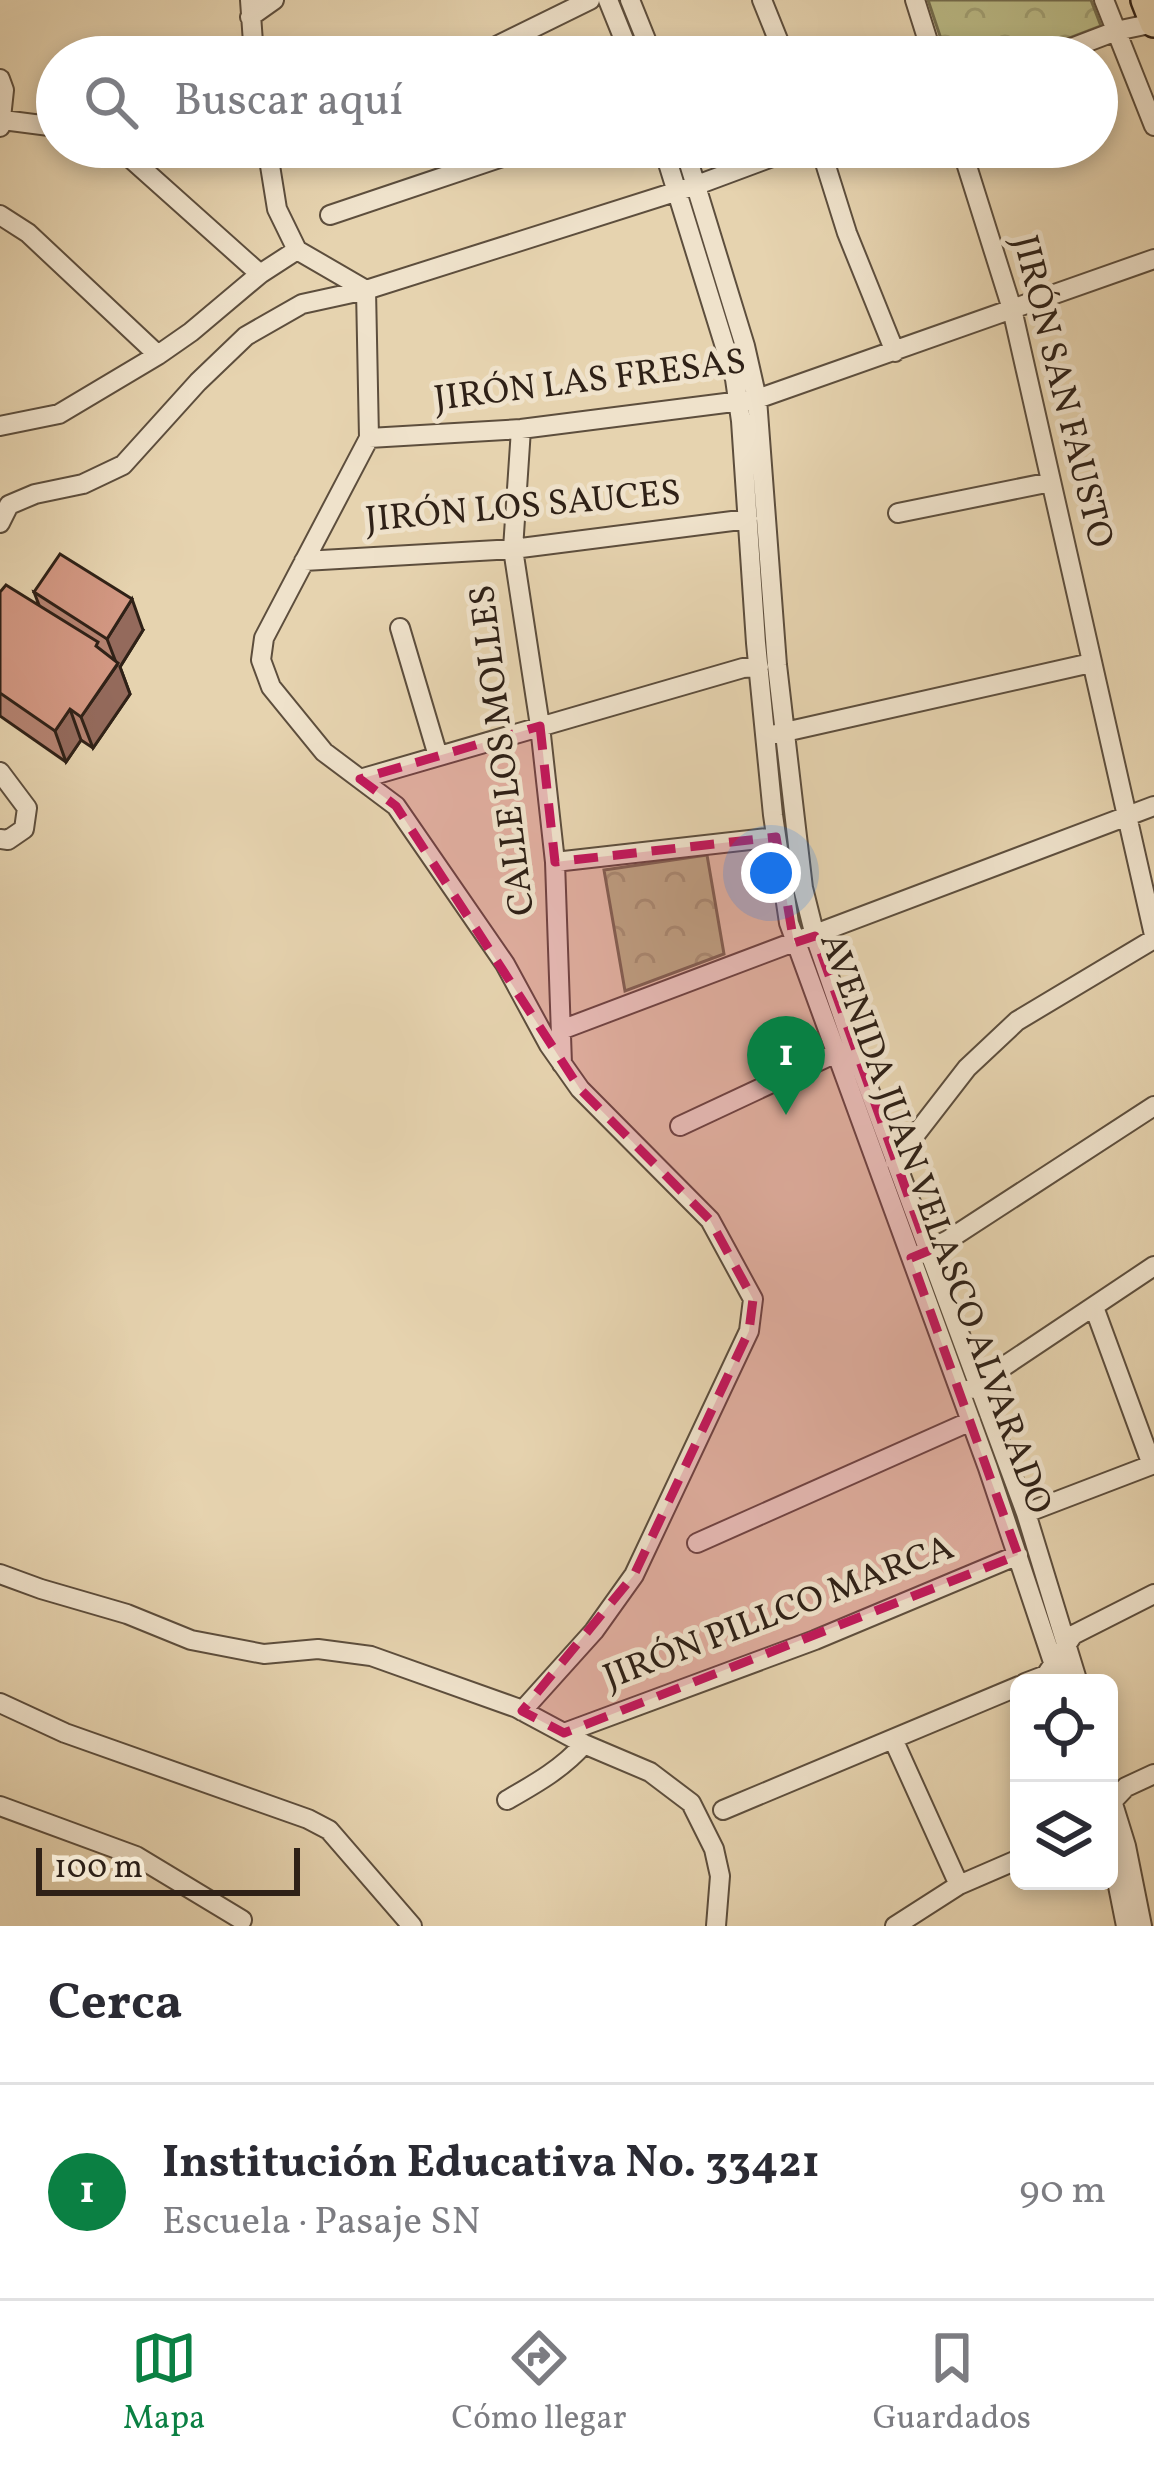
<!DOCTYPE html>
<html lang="es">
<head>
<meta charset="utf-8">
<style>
	:root { --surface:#fff; --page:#f2f2f3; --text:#2b2b33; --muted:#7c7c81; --line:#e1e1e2; --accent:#0b8043 }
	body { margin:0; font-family:Vollkorn,serif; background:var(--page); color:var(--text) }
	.controls { position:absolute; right:36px; bottom:36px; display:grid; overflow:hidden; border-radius:18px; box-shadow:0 6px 18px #0003 }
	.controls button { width:108px; height:108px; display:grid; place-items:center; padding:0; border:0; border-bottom:3px solid var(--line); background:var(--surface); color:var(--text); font:60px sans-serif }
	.scale { position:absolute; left:36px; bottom:30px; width:264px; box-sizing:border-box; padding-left:12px; border:6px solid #2f2117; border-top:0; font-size:33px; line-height:42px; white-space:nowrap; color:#2f2117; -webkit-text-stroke:9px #efe2cb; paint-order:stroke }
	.you { position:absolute; left:771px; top:873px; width:42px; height:42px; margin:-30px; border:9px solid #fff; border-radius:50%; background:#1a73e8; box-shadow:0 0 0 18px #1a73e833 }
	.badge { display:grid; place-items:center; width:78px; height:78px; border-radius:50%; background:var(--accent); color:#fff; font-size:39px; font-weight:700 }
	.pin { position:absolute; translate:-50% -99px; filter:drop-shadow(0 3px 6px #0008) }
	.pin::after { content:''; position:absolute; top:63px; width:42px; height:36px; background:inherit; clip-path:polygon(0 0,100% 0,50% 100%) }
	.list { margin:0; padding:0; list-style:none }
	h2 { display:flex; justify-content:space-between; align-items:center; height:156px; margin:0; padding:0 48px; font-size:51px }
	h2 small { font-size:39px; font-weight:400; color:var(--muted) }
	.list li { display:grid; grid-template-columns:78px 1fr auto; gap:36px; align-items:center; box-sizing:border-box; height:216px; padding:0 48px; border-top:3px solid var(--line) }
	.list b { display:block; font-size:45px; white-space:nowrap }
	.list p { margin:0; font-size:39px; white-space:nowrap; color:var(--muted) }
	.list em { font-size:39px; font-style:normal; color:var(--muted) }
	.icon { flex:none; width:66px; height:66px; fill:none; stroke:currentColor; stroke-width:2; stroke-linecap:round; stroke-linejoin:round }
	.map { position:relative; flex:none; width:1154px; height:1926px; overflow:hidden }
	.search { position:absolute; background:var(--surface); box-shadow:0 6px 18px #0003; left:36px; right:36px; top:36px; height:132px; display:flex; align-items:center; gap:30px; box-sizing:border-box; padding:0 42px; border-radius:66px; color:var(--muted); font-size:45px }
	.sheet { height:372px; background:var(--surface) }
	nav { display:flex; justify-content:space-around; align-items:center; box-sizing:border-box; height:168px; border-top:3px solid var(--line); background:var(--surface); font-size:33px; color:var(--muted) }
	nav a { display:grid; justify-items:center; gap:6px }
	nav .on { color:var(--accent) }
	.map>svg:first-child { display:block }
</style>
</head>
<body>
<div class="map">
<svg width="1154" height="1926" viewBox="0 0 1154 1926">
	<defs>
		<pattern id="park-crowns" width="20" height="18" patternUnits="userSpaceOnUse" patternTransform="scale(3)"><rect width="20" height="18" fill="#bbbb87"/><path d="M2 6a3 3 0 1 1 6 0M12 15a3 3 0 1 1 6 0" fill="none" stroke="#a1a074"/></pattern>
	</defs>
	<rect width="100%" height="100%" fill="#e6d3af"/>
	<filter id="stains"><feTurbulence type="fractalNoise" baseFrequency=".00167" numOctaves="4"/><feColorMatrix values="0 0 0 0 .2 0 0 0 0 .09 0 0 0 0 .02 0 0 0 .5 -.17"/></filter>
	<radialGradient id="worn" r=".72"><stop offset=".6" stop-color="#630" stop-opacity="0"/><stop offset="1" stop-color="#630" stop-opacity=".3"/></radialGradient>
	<path fill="url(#park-crowns)" stroke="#756e4f" stroke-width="3" d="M928,0H1091L1101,26L1020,57H947Z
		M707,855L724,954L625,991L604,870Z"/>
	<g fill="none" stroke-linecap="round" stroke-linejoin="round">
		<g stroke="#5d4e3d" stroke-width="22">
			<path id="minor" d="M250,0L254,57
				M608,0L631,57
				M630,0L653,57
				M762,0L785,57
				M915,0L933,57
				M1104,0L1154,126
				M250,17L274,0
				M224,57L254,54
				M474,57L590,0
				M1048,57L1116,31L1154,23
				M0,79L4,90L0,127
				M3,120L57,127
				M118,147L260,274
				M267,147L277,209L297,250L366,290
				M663,147L735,379L741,421L756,643L773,815L789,923L988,1468L1060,1683
				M684,147L745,346L757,399L777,665L803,888L815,936L853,1046L1026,1513L1078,1683
				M820,147L847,233L895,352
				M961,147L1012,309L1154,935
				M0,215L28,233L158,355
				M330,215L532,147
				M366,290L369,438L264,638L261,660L271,687L324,752L396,806L505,964L549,1045L580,1089L710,1220L753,1299L749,1331L634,1575L594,1631L522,1711
				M0,426L59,414L158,355L191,332L260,274L297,250
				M521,429L513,549L540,726L555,862L562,1064
				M369,438L521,429L757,399L1154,259
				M898,513L1051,482
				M0,523L9,505L35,494L83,484L123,465L198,382L246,336L302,304L366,290L697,185L799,147
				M304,561L513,549L748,519
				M400,628L438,756
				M776,734L1091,663
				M0,772L27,808L24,829L8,840L0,839
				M360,779L743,668L759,667
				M555,862L776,837
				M561,1030L1154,806
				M680,1126L836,1053
				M895,1161L967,1068L1017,1021L1154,939
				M921,1254L948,1240L1154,1106
				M1094,1307L1152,1465
				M970,1389L1154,1266
				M1026,1513L1154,1464
				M697,1543L971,1421
				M0,1574L41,1589L127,1614L191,1640L264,1654L318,1649L371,1656L517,1708L584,1744L650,1772L691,1803L714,1849L720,1876L716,1926
				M1025,1683L1046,1675L1073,1635L1154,1594
				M0,1703L65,1733L308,1819L329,1830L412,1926
				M564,1733L815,1640L1018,1555
				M893,1739L959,1885
				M1109,1791L1126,1846L1142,1926
				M507,1800C535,1784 562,1769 584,1744
				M1109,1805L1126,1787L1154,1774
				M0,1806L136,1856L242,1920
				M723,1810L1019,1686
				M1109,1841L1126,1926
				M895,1926L959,1885L1019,1859"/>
		</g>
		<g stroke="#2f2117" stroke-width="32">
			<path id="highway" d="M1145,0L1154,23"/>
		</g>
		<use href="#minor" stroke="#efe2cb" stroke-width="18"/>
		<use href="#highway" stroke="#e6d3af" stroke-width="27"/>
	</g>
	<path fill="#b58371" stroke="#2f2117" stroke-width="3" d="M0,592L39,605L34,592L143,630L120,667L130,694L93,748L81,740L66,762L0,716Z"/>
	<path fill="#946a5c" stroke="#2f2117" stroke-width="3" d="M132,599L143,630L120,667L130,694L93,748L81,717L117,665L107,639Z
		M70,709L81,740L66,762L55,731Z"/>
	<path fill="#d39883" stroke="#2f2117" stroke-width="3" d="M60,554L132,599L107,639L34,592Z
		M6,585L98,642L96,646L118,663L81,717L70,709L55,731L0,693V592Z"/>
	<path fill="#c2185b" fill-opacity="0.2" stroke="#c2185b" stroke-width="9" stroke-dasharray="24 15" stroke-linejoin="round" d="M540,726L555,862L776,837L794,943L815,936L928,1251L911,1258L1018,1555L564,1733L522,1711L634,1575L749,1331L753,1299L710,1220L580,1089L396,806L360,779Z"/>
	<g text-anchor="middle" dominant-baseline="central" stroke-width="10" stroke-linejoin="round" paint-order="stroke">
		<g font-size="36" fill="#2f2117" stroke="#efe2cb">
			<text transform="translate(590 382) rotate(-7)">JIRÓN LAS FRESAS</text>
			<text transform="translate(1061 392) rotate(76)">JIRÓN SAN FAUSTO</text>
			<text transform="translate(523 508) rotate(-5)">JIRÓN LOS SAUCES</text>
			<text transform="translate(504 750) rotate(-97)">CALLE LOS MOLLES</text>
			<text transform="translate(934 1224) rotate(70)">AVENIDA JUAN VELASCO ALVARADO</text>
			<text transform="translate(779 1614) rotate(-21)">JIRÓN PILLCO MARCA</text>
		</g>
	</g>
	<rect width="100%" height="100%" filter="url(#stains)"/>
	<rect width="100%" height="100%" fill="url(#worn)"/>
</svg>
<div class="controls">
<button><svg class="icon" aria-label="locate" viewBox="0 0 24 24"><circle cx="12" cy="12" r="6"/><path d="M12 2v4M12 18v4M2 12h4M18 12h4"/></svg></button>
<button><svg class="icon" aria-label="layers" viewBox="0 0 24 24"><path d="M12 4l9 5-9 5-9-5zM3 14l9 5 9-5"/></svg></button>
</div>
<div class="scale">100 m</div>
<div class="you"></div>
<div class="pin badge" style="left:786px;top:1115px">1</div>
<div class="search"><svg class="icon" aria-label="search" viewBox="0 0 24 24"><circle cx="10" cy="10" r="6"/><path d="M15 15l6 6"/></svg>Buscar aquí</div>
</div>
<section class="sheet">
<h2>Cerca<small></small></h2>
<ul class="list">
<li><span class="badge">1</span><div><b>Institución Educativa No. 33421</b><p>Escuela · Pasaje SN</p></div><em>90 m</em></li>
</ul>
</section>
<nav>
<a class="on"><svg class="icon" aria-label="map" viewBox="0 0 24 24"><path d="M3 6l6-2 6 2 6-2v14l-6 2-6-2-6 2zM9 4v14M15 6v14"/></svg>Mapa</a>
<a><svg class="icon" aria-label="directions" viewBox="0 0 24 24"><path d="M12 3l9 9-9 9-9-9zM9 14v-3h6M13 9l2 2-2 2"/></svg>Cómo llegar</a>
<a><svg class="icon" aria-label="saved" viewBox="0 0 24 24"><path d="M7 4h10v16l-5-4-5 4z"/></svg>Guardados</a>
</nav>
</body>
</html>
